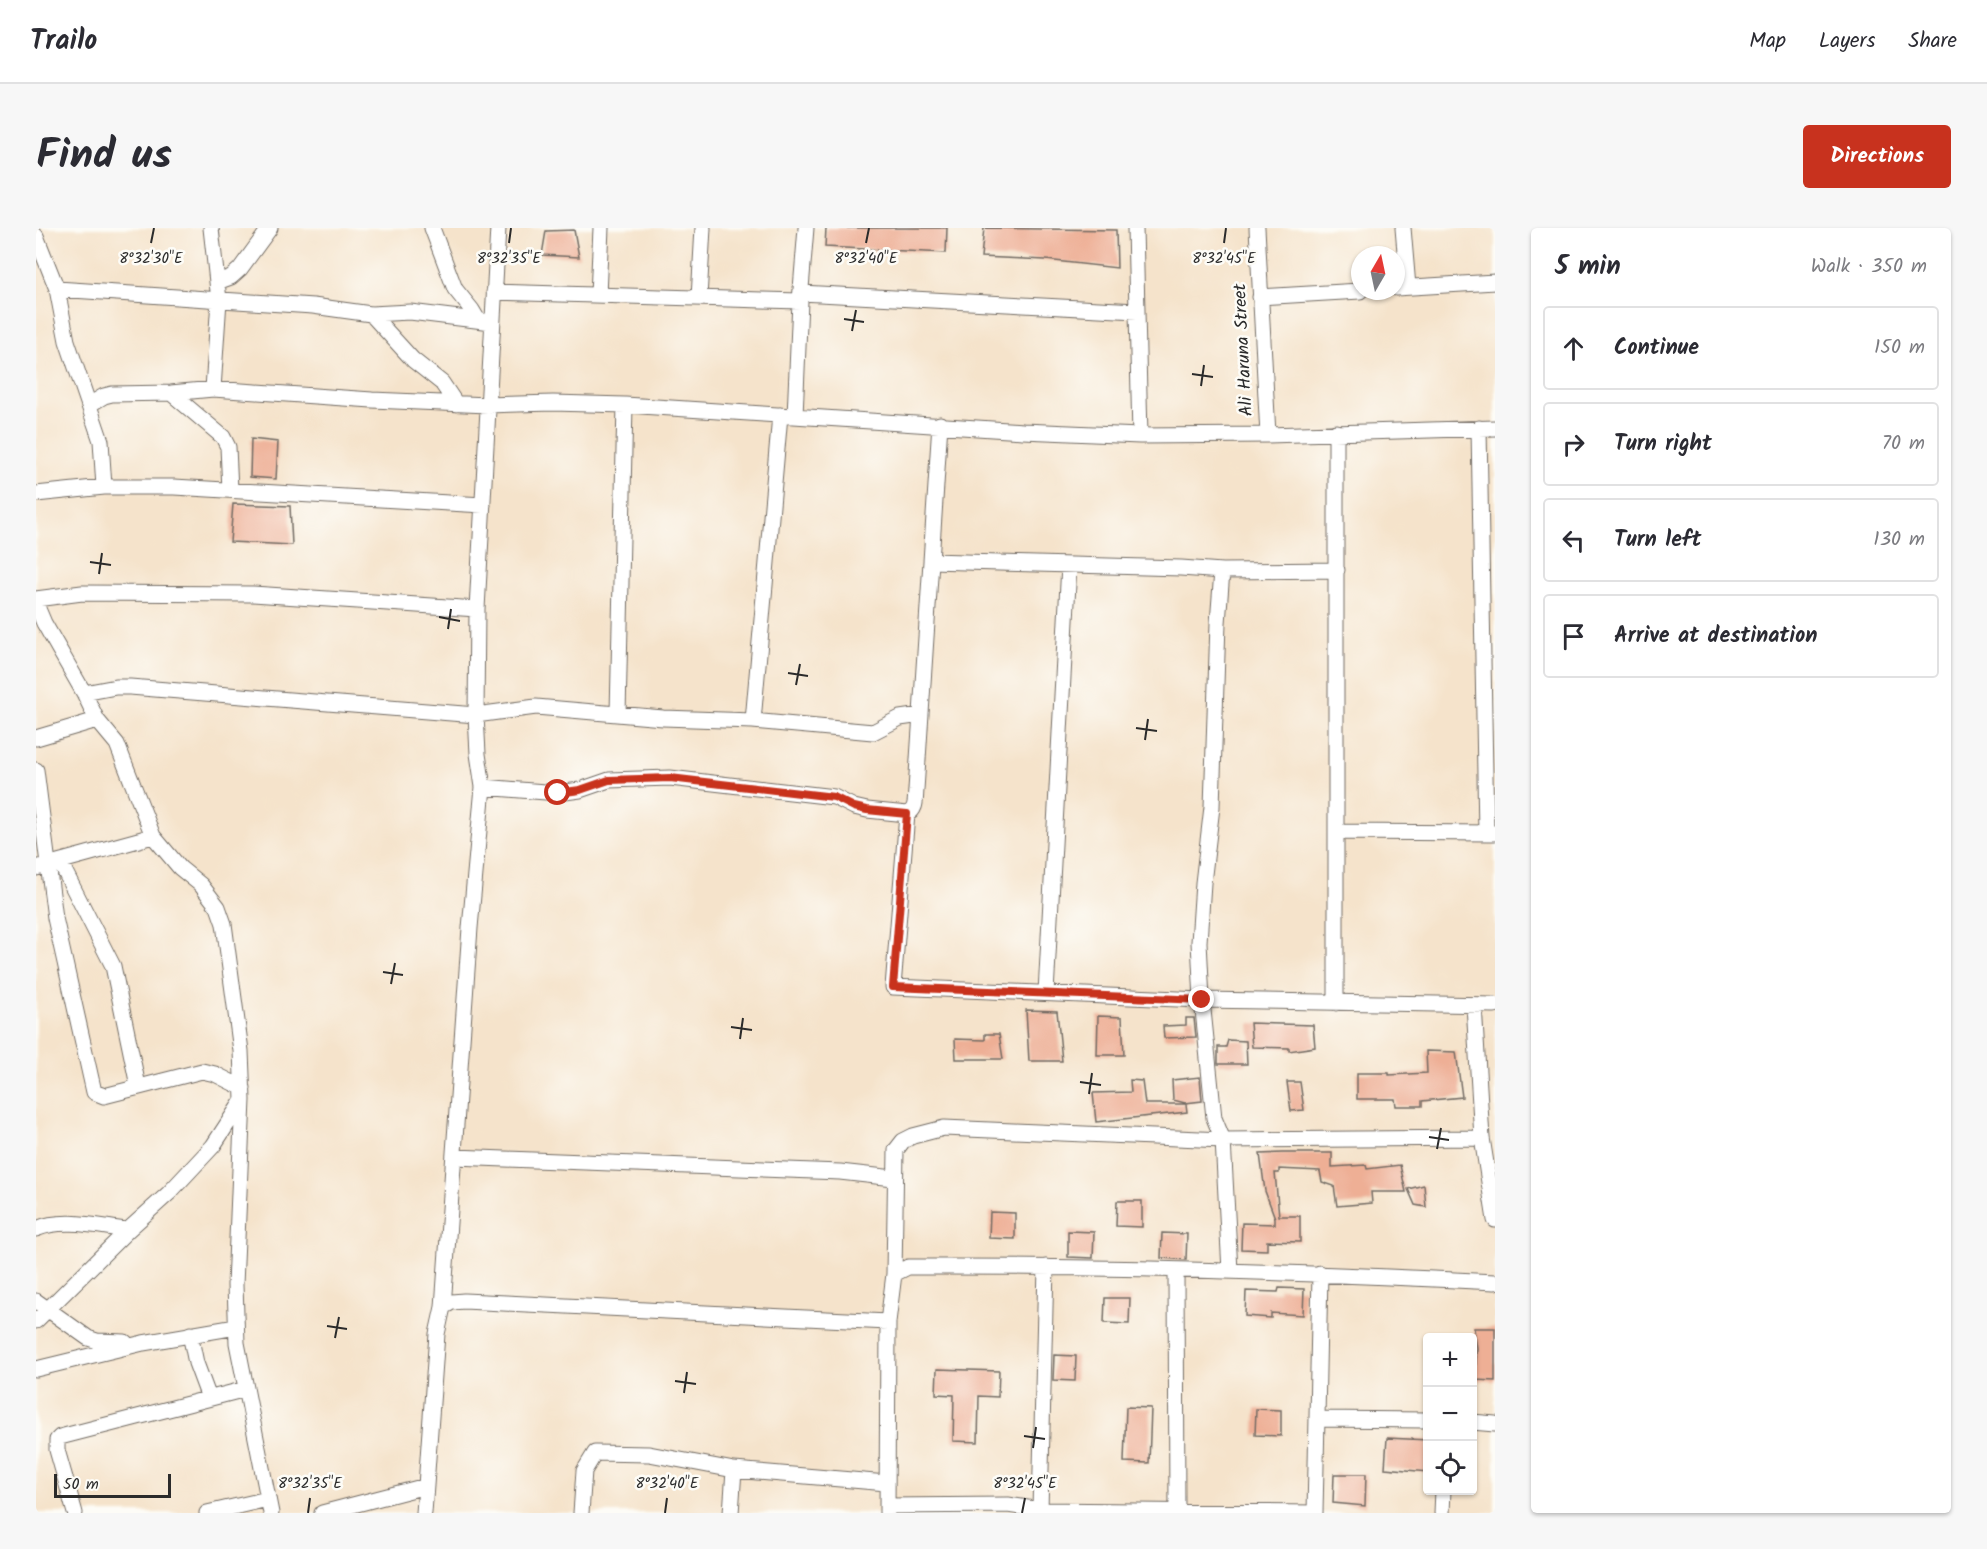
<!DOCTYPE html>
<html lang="en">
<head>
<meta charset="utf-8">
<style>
	:root { --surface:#fff; --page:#f7f7f7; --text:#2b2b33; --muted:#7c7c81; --line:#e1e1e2; --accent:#c8321e }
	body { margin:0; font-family:Kalam,sans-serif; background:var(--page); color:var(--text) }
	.controls { position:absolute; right:18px; bottom:18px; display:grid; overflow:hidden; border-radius:6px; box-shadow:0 2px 4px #0004 }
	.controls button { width:54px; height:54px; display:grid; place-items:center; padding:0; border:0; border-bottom:2px solid var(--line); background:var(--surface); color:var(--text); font:30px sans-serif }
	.compass { position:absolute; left:1315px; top:18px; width:54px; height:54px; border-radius:50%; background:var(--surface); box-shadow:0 2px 4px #0004; rotate:9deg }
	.scale { position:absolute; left:18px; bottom:15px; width:117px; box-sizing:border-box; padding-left:6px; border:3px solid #2b2b2b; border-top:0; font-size:16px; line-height:21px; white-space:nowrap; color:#2b2b2b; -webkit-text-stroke:4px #fdfcf7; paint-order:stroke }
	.stop { position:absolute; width:18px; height:18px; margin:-14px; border:4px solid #c8321e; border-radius:50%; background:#fff }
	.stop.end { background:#c8321e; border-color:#fff; box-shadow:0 2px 6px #0008 }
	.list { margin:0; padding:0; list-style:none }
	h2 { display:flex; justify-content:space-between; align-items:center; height:78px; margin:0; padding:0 24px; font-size:26px }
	h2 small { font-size:20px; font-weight:400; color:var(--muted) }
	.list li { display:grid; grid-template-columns:39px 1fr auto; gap:18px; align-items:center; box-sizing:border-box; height:84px; margin:0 12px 12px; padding:0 12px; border:2px solid var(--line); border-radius:6px }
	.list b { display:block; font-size:22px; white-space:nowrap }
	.list em { font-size:20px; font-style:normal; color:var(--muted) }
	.icon { flex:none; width:33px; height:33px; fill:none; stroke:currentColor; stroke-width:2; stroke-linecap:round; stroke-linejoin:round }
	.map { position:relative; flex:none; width:1459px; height:1285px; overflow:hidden; border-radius:6px }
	header { display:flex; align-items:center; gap:36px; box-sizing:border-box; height:84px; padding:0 30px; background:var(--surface); border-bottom:2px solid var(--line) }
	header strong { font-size:28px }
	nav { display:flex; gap:33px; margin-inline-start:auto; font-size:21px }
	.intro { display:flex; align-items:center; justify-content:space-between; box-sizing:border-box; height:144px; padding:0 36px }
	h1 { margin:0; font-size:42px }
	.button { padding:15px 27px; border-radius:6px; background:var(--accent); color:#fff; font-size:21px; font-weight:700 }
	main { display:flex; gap:36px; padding:0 36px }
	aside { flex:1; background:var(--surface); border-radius:6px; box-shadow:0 2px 4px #0004 }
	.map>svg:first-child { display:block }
</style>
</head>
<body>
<header>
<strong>Trailo</strong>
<nav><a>Map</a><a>Layers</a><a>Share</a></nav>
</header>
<div class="intro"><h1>Find us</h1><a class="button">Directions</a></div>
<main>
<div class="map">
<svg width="1459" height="1285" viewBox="0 0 1459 1285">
	<rect width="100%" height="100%" fill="#fdfcf7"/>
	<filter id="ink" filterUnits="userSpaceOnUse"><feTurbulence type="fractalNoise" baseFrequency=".0167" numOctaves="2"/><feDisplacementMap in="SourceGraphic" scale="12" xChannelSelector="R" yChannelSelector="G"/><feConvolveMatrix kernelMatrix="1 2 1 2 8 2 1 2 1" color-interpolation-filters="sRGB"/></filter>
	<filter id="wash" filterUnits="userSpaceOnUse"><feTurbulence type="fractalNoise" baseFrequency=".008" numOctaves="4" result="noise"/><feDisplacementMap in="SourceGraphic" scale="24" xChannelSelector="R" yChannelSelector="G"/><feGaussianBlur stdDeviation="1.35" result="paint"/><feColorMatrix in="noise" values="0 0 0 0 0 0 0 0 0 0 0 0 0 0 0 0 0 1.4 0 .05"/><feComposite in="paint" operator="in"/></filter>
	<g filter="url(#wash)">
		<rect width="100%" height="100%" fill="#f5e3cb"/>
		<g id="blocks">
			<path fill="#eeaf95" d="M790,0H911L910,25L789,19Z
				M948,0L1080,2L1081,40L1010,32L945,29Z
				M538,2L543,29L506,27L510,3Z
				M215,211L242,214L240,251L214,249Z
				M197,276L254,278L256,317L194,314Z
				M990,782L1021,783L1026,833H993Z
				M1062,788L1086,789L1088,827H1061Z
				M1150,790H1158L1160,809L1128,810L1127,798L1150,797Z
				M1214,795L1277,797L1279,819L1253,823V820L1216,819Z
				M949,806H963L967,831H920L919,811L949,812Z
				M1192,812L1210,813L1211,836H1182V819H1190Z
				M1390,823L1420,824L1426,869L1386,873V878H1360L1359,871H1321V845H1353V847L1391,845Z
				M1164,849L1166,873L1149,875L1137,872L1136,852Z
				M1094,852L1106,853L1109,876H1150L1151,884L1060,894L1057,865L1095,864Z
				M1251,854H1264L1268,882L1255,883Z
				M1246,925H1296V939L1330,937L1331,941L1364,937L1370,964H1335L1336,975L1301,978L1298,958L1286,954L1284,943L1243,941V945H1239L1243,988H1264V1014L1231,1013V1022L1205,1021L1206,995L1239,996V990L1229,963L1224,926Z
				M1388,957L1390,979L1379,977L1372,961Z
				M1081,973H1106V999L1080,998Z
				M954,984L979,985V1011L953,1010Z
				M1032,1003L1058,1004L1057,1030L1032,1029Z
				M1126,1005L1151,1006L1150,1032L1125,1030Z
				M1243,1060L1268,1061L1267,1087L1235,1085V1090L1209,1088L1210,1063L1242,1064Z
				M1069,1070H1094L1093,1096L1068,1095Z
				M1438,1100H1459V1153L1439,1152L1441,1120Z
				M1018,1127L1040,1128L1039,1153L1017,1152Z
				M901,1141L963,1143L962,1169L943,1168L942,1214L917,1213L918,1167L900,1166Z
				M1090,1179L1115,1180L1113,1235L1088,1234Z
				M1220,1181L1245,1182V1208L1219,1207Z
				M1351,1210L1392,1212V1244L1349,1240Z
				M1298,1246H1330L1329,1278L1297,1275Z"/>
		</g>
	</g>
	<g filter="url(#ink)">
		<use href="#blocks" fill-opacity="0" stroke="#726b63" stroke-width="1.5"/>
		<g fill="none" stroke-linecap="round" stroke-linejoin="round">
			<g stroke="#726b63" stroke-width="17">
				<path id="street" d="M175,0L183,72L177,161
					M396,0L419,61L436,82L442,92
					M1099,0L1104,208
					M1221,0L1232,207
					M1367,0L1372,59
					M0,8L21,61L31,113L65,213L68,259
					M181,54L195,49L204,41L234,0
					M1360,60L1459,54
					M21,61L277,78L335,86L374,84L456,94
					M458,64L764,73
					M765,65L1101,83
					M562,67L565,0
					M1224,69L1324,63
					M663,70L667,0
					M335,86L377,132L406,155L420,176
					M135,165L187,209L192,219L194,262
					M53,177L68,168L76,166L135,165L177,161L336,172L452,177L517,175L589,177L987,203L1104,208L1232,207L1459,200
					M759,188L764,73L770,0
					M1443,200L1450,605
					M1300,204V775
					M0,266L68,259H138L447,277
					M895,333L1145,340L1186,343L1182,395L1176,579L1167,655L1163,714L1166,772L1178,890L1187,912L1194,1043
					M1186,343L1301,342
					M0,371L46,365L217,366L441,381
					M0,376L8,395L48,465L61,492L81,516L117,608L144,640L165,657L182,679L188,696L205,823L207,872L199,1057L201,1115L235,1285
					M48,465L80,459H94L440,487L500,479L627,490L717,493L837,504L864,490L885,487
					M582,486L589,177
					M717,493L744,187
					M0,510L61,492
					M0,542L19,690L58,864L68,868L166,843L179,846L207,860
					M447,559L522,565L544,562L573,552L634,550L798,569L818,579L831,582L871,586C881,582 879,571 880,562L904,196
					M871,586L857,759L1166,772L1459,777
					M1301,604L1459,605
					M24,634L77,738L102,858
					M0,640L117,608
					M1010,765L1033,337
					M1438,777L1446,910L1459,992
					M419,929L804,944L858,950
					M0,1001C27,989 64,999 92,1002
					M1010,1039L1004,1282L1279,1285
					M1140,1043L1141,1285
					M858,1046L872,1039C1068,1038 1263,1044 1459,1054
					M0,1073L52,1110L61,1113L89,1114
					M407,1079L434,700L447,559L442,526L440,487L441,381L462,0
					M0,1093L92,1002L133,965L177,918L207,872
					M154,1106L160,1135L173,1170
					M0,1141L107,1115L200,1099
					M1281,1191L1392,1192
					M1436,1194L1459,1196
					M851,1278L972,1277L1004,1282V1285
					M39,1285L21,1222V1212L24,1209L210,1161
					M171,1285L232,1271
					M286,1285L390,1258
					M388,1285L401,1106L407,1079L416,1074L428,1073L852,1094
					M545,1285L548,1243L559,1225L613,1226L698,1242
					M695,1285L698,1242L851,1255
					M851,1285L852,1094L858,1046L860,922L867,913L877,908L908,900L1187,912L1446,910
					M1279,1285L1284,1045
					M1406,1285L1407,1262"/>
			</g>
			<use href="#street" stroke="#fff" stroke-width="15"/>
		</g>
	</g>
	<g fill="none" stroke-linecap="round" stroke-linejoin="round" filter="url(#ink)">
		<path stroke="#c8321e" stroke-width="8" d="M522,565L544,562L573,552L634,550L798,569L818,579L831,582L871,586L857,759L1166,772"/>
	</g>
	<path fill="none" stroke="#2b2b2b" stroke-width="2" d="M115,15L118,0M473,15L475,0M830,15L833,0M1188,15L1190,0M808,91L828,94M816,103L820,82M1156,146L1177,149M1165,158L1168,137M54,334L75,337M63,346L66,325M403,389L424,393M412,401L415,381M752,445L772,448M760,457L764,436M1100,500L1121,503M1109,512L1112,491M347,744L367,747M355,756L359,735M695,799L716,802M704,811L707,790M1044,854L1065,857M1053,866L1056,845M1393,909L1413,912M1401,921L1405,900M291,1098L311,1101M299,1110L303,1089M639,1153L660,1156M648,1165L651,1144M988,1208L1009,1211M997,1220L1000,1199M272,1285L274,1270M629,1285L631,1270M986,1285L989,1270"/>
	<g text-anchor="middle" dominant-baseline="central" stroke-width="5" stroke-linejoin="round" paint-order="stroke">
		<g font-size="18" fill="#2b2b2b" stroke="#fdfcf7">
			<text transform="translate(1208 122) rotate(-93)">Ali Haruna Street</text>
		</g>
	</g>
	<g font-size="15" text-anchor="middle" fill="#2b2b2b" stroke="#fdfcf7" stroke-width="5" stroke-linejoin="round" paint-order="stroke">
		<text x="115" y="35">8°32'30"E</text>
		<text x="473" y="35">8°32'35"E</text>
		<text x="830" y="35">8°32'40"E</text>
		<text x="1188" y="35">8°32'45"E</text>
		<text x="274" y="1260">8°32'35"E</text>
		<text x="631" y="1260">8°32'40"E</text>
		<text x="989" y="1260">8°32'45"E</text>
	</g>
</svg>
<div class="controls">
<button>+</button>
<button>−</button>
<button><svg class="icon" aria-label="locate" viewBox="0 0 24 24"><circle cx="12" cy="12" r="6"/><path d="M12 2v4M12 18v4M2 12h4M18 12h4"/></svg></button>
</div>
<svg class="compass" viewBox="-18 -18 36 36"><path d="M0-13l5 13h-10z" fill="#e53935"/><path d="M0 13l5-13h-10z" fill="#7c7c81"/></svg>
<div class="scale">50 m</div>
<div class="stop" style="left:522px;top:565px"></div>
<div class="stop end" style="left:1166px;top:772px"></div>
</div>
<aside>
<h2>5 min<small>Walk · 350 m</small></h2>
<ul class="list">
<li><svg class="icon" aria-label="ahead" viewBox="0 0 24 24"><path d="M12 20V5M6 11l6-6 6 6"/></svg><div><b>Continue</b></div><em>150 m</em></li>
<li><svg class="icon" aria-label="right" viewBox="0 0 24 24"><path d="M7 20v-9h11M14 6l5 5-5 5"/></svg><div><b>Turn right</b></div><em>70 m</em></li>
<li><svg class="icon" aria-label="left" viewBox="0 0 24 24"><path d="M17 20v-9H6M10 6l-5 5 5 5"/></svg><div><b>Turn left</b></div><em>130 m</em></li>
<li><svg class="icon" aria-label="arrive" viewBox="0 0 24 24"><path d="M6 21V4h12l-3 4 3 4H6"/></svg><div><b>Arrive at destination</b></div></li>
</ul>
</aside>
</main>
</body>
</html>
